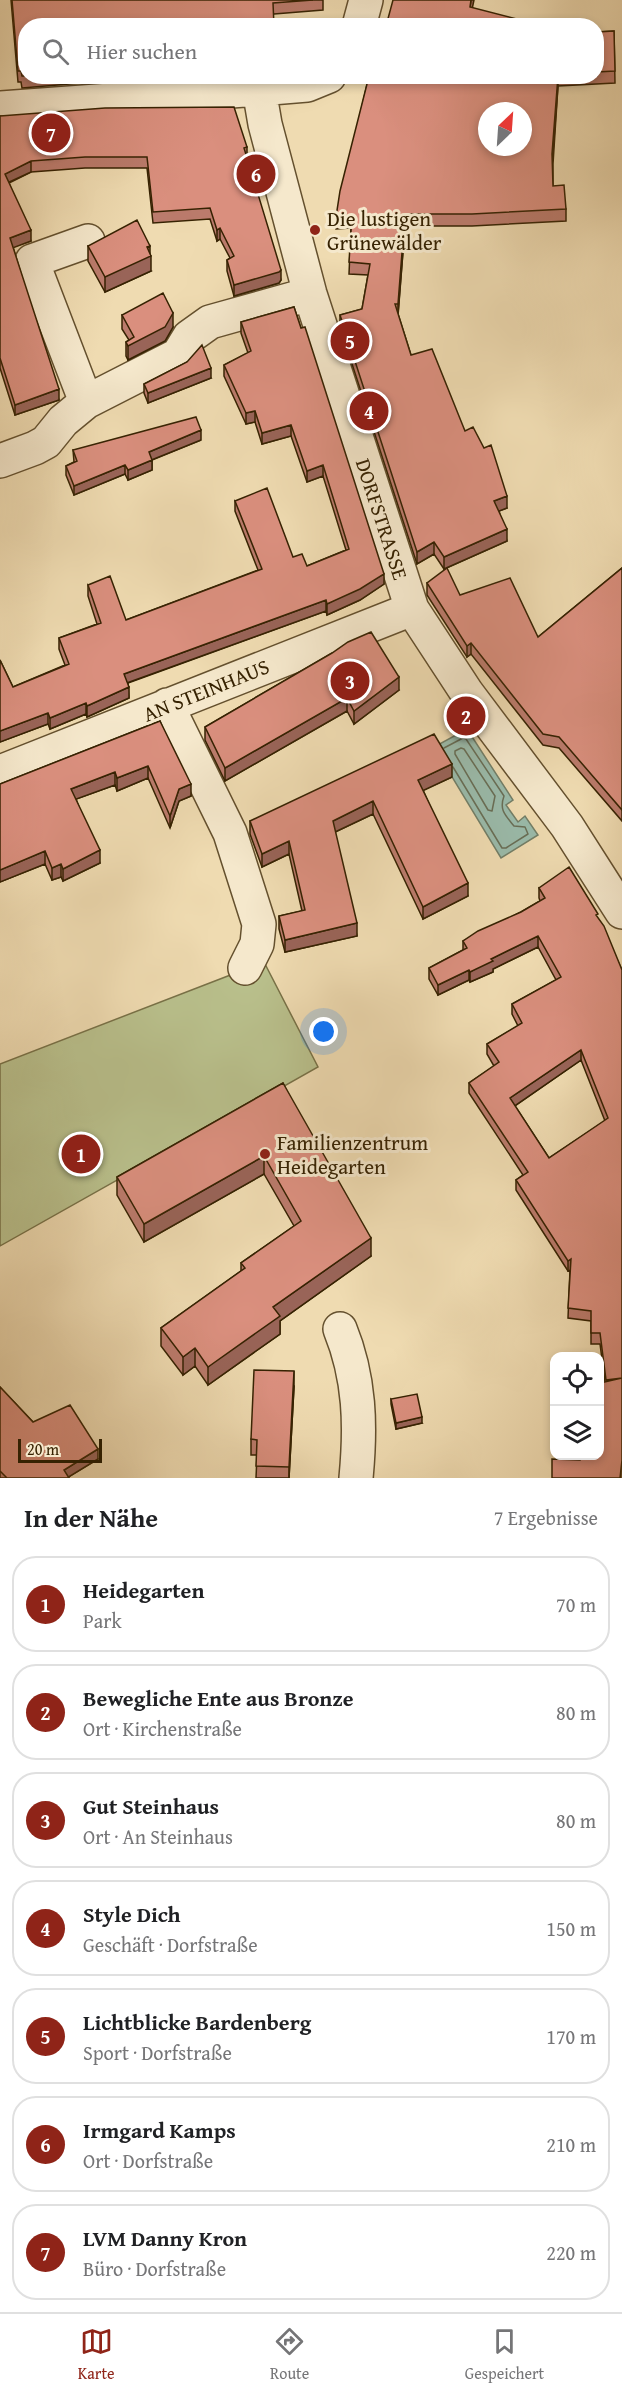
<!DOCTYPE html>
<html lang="de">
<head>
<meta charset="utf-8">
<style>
	:root { --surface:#fff; --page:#f2f2f2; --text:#202124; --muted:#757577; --line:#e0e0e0; --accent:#8f2418 }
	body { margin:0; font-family:"Gentium Book Plus",serif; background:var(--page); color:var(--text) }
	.controls { position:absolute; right:18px; bottom:18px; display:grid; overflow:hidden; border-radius:12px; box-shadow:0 3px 9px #0003 }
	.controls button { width:54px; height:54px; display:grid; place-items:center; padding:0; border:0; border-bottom:2px solid var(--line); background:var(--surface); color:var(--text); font:30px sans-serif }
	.compass { position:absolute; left:478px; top:102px; width:54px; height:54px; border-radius:50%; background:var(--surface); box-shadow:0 3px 9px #0003; rotate:25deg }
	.scale { position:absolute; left:18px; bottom:15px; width:84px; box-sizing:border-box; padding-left:6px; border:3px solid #362202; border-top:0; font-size:16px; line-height:21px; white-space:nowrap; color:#362202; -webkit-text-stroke:4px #f5e8cc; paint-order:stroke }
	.you { position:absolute; left:324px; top:1032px; width:21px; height:21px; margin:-15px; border:4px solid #fff; border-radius:50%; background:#1a73e8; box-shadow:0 0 0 9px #1a73e833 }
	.badge { display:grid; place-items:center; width:39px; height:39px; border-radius:50%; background:var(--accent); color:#fff; font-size:20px; font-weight:700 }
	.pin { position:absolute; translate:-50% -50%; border:3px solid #fff; box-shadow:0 2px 6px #0006 }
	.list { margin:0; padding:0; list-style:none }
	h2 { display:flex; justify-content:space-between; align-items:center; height:78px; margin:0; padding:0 24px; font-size:26px }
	h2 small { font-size:20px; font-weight:400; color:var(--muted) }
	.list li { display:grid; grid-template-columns:39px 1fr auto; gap:18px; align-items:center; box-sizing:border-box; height:96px; margin:0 12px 12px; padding:0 12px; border:2px solid var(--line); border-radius:24px }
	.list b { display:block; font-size:22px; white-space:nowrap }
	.list p { margin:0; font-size:20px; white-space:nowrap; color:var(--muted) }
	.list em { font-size:20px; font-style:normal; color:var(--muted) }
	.icon { flex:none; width:33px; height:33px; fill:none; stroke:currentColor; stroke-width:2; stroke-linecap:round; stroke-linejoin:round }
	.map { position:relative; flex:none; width:622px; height:1478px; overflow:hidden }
	.search { position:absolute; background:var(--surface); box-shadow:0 3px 9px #0003; left:18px; right:18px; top:18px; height:66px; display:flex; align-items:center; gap:15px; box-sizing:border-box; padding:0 21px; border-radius:24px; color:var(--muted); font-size:22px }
	.sheet { height:834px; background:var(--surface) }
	nav { display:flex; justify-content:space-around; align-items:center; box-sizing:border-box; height:84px; border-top:2px solid var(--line); background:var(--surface); font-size:16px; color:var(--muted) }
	nav a { display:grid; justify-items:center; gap:3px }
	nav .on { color:var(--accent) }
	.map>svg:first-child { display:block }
</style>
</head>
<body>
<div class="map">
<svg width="622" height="1478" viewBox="0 0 622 1478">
	<rect width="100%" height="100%" fill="#efdbb1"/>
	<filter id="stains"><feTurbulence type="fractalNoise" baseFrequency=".00333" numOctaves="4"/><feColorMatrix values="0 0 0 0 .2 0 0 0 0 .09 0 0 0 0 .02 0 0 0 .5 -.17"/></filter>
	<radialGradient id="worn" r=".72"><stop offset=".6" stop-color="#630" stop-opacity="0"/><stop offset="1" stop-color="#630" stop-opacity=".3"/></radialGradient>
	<path fill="#b9c08c" stroke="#787147" stroke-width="1.5" d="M264,962L318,1067L0,1246V1064Z"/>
	<path fill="#9abbab" stroke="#727e67" stroke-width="1.5" d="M467,729L513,800L506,805L518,822L525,816L538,835L501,858L434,747Z"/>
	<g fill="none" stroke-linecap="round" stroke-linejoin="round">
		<path stroke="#686e56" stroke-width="1.5" d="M444,748L463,738L466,739L504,796C499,810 505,815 514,826L525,827L528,834L506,848H502L453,767
			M461,748L464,749L495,796L492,811L488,810L455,754V751Z"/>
		<g stroke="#64502e" stroke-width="36">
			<path id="minor" d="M359,26L366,0
				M259,89L307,85L329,76
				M0,108L259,89L265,124L310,294L412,609L467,693L567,826L622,912
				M86,402L32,261L88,241
				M0,461L35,448L46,442L63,421L86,402L178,355L189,337L210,322L310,294
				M167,705L230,833L259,924L257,944L245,968
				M0,772L412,609
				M340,1329C360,1378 361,1426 356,1478"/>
		</g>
		<use href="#minor" stroke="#f5e8cc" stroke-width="33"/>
	</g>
	<path fill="#bb7b6c" stroke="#362202" stroke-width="1.5" fill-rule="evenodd" d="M11,0H323V10L274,14L26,76H122L93,78V82L22,88L21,82H18Z
		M614,31L615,83L558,86L553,164V186L566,209V221L472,226H405L398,314L411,355L465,431L507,508L499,511L507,541L444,569L434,554L417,564L340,327V315L362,309L368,275L349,274L351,228L336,229V217L369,76H597V32Z
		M0,116L247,147V158L281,280L279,283L234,296L227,271V260L230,258L220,239L217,241L210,219L153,223L147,168H85L31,172L9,183L31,241L13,247L59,400L15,415L0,368Z
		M88,246L151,271L105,292L88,261Z
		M294,307L384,584L360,600L327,615L326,611L128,683L129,698L87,717L86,714L50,729L48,724L0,742V660L13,687L65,665L59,649V638L97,624L88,596V585L126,620L258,570L235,511V501L293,557L307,566L346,550L323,476L307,482L291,436L262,444L255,422L246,424L224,376V365L248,353L241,333V322Z
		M122,315L173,327L165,341L128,360L126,356V342L129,340L122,329Z
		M187,362L211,378L148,403L144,393V384Z
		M201,440L152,460V470L128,480L125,474L74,495L66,475V466L74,462L73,450Z
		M622,568V821L559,748L543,745L471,654L467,657L427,595V583L460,595L538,637Z
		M332,653L399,690L354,724L347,711L225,781L205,740V727Z
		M160,721L191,796L179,801L170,828L148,778L117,791L115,785L76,799L100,863L63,881L61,877L52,880L45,864L0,882V784Z
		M452,777L423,790L468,896L423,919L373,814L335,832L357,936L285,952L279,929V916L302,911L289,854L262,867L250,834V821Z
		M539,888L598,919L622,970L621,1478L580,1460L605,1382L600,1344H591V1321L568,1318L570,1270L568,1271L516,1190V1180L523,1175L469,1093V1083L494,1066L487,1054V1044L518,1026L512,1014V1004L556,980L538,947L493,969V972L470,982L469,980L438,995L429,979V968L463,950V941L521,912L540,901L539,898ZM581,1060L605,1121L549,1158L515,1106Z
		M283,1083L371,1256L280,1321V1334L208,1385L195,1366L183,1375L161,1346V1328L241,1271V1263L294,1226L264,1174L144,1242L117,1195V1177Z
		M0,1387L33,1422L98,1459L68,1477L69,1478H0Z
		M294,1387L289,1478H256L257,1455H251V1439Z
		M391,1399L422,1423L396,1429L391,1404Z"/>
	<path fill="#996458" stroke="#362202" stroke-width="1.5" d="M471,0H474L470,19V7Z
		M558,76V86L552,166V154Z
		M31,161V172L5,184V174Z
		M405,214V226L398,316V304Z
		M220,228V239L217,241V230Z
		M31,230V241L10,249V238Z
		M150,246V256H151V271L105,292V277Z
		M281,270V280L279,283L234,296V285Z
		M173,313V327L165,341L128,360V346Z
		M211,368V378L148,403V393Z
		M59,389V400L15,415V405Z
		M255,411V422L246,424V413Z
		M291,425V436L262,444V433Z
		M201,430V440L149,461V452Z
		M152,460V470L128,480V470Z
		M125,465V474L74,495V486Z
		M323,465V476L307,482V471Z
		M507,496V508L494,513V501Z
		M507,529V541L444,569V557Z
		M434,542V554L417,564V552Z
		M384,574V584L360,600L327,615V604Z
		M326,600V611L124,684V674Z
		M471,643V654L467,657V646Z
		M399,677V690L354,724V711Z
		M129,687V698L87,717V706Z
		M347,698V711L225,781V768Z
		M86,703V714L50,729V718Z
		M48,713V724L0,742V731Z
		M452,764V777L418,793V780Z
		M148,766V778L117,791V778Z
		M115,772V785L71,801V789Z
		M191,784V796L179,801L170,828V816L179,789Z
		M373,801V814L333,833V821Z
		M289,841V854L262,867V854Z
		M100,850V863L63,881V869Z
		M45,851V864L0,882V870Z
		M61,864V877L52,880V868Z
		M468,883V896L423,919V907Z
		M357,923V936L285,952V940Z
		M538,936V947L493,969V972L470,982V972L491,959Z
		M469,970V980L438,995V985Z
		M581,1050V1060L510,1109V1098Z
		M264,1156V1174L144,1242V1224Z
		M371,1238V1256L280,1321V1334L208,1385V1367L273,1307Z
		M571,1259V1270L568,1271V1261Z
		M195,1348V1366L183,1375V1357Z
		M294,1371V1387L289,1478V1467Z
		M422,1417V1423L396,1429V1423Z
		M98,1449V1459L67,1478L64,1470Z"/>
	<path fill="#da8f7e" stroke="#362202" stroke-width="1.5" fill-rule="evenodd" d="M12,0H313L273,3L274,26H26V76H22L21,71H18Z
		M393,0H471L470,7L517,19L516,26H386Z
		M614,31L615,71L597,72V32Z
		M369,76H558L552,154L553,186L564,185L566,209L472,214H405L398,304H395L411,355L432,349L465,431L473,427L484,448L491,445L507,496L494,501L507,529L444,557L434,542L417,552L340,315L362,309L370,264L349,262L352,216L336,217L340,191ZM487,111H523V147H487Z
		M234,107L247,147L244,148L281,270L279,272L234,285L227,260L234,256L220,228L217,230L210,208L153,212L147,157H85L31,161L5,174L31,230L10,238L59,389L15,405L0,358V116L105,108Z
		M137,220L150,246L147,247L151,256L105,277L88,246Z
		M163,293L173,313L165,327L128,346L126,342L134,337L122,315Z
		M294,307L301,328L305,327L384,574L360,589L327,604L326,600L124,674L129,687L87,706L86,703L50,718L48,713L0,731V660L13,687L69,664L59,638L101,623L88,585L110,576L126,620L262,569L235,501L267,488L293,557L302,554L307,566L349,549L323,465L307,471L291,425L262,433L255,411L246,413L224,365L251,351L241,322Z
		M202,345L211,368L148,393L144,384L187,362Z
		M196,417L201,430L149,452L152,460L128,470L125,465L74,486L66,466L77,461L73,450Z
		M447,568L460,595L510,578L538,637L622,568V810L559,737L543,734L471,643L467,646L427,583Z
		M371,632L399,677L354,711L347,698L225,768L205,727L332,653L348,642Z
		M160,721L191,784L179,789L170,816L148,766L117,778L115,772L71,789L100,850L63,869L61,864L52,868L45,851L0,870V784Z
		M434,734L452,764L418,780L468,883L423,907L373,801L333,821L357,923L285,940L279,916L305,910L289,841L262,854L250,821Z
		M569,867L598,914L596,915L604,926L622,970V1378L606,1380L600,1333H591V1311L568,1308L571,1259L568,1261L516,1180L528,1172L469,1083L499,1062L487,1044L522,1023L512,1004L561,977L538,936L491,959L493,961L470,972L469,970L438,985L429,968L467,948L463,941L478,931L521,912L545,898L539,888ZM581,1050L608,1118L549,1158L510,1098Z
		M283,1083L371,1238L273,1307L280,1316L208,1367L195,1348L183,1357L161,1328L245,1268L241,1263L301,1221L264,1156L144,1224L117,1177Z
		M254,1370L294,1371L289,1467L256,1466L257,1440L251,1439Z
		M622,1378V1460L620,1478H552V1459L580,1460V1455H600V1383Z
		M0,1387L33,1422L70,1405L98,1449L64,1470L69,1478H7L0,1471Z
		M417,1394L422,1417L396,1423L391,1399Z"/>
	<g fill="#8f2418" stroke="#f5e8cc" stroke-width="2">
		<circle cx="315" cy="230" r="6"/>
		<circle cx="265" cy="1154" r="6"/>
	</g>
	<g text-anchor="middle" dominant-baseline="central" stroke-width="6" stroke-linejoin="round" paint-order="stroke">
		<g font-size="21" fill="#362202" stroke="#f5e8cc" text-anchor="start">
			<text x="327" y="218">Die lustigen<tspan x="327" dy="24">Grünewälder</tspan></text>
			<text x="277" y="1142">Familienzentrum<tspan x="277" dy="24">Heidegarten</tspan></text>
		</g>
		<g font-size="21" fill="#362202" stroke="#f5e8cc">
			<text transform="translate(382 519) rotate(72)">DORFSTRASSE</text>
			<text transform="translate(206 690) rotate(-22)">AN STEINHAUS</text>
		</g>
	</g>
	<rect width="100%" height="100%" filter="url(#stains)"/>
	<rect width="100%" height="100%" fill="url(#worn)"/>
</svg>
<div class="controls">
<button><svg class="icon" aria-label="locate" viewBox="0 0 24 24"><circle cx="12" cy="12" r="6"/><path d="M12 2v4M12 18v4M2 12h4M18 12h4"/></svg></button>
<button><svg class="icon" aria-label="layers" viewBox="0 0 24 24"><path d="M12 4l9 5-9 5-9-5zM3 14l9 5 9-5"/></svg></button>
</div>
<svg class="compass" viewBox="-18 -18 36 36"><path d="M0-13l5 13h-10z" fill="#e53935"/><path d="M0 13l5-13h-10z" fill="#757577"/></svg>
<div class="scale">20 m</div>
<div class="you"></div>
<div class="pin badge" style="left:81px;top:1154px">1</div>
<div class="pin badge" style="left:466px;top:716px">2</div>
<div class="pin badge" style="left:350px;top:681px">3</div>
<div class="pin badge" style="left:369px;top:411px">4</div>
<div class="pin badge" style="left:350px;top:341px">5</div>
<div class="pin badge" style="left:256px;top:174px">6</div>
<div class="pin badge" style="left:51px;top:133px">7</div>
<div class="search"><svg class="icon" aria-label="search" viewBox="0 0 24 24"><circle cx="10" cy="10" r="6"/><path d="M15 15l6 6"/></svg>Hier suchen</div>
</div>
<section class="sheet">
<h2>In der Nähe<small>7 Ergebnisse</small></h2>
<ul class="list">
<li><span class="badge">1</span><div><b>Heidegarten</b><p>Park</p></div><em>70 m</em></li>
<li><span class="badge">2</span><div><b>Bewegliche Ente aus Bronze</b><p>Ort · Kirchenstraße</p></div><em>80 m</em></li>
<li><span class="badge">3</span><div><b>Gut Steinhaus</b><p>Ort · An Steinhaus</p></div><em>80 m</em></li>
<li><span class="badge">4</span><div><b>Style Dich</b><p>Geschäft · Dorfstraße</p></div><em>150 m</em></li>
<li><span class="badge">5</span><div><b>Lichtblicke Bardenberg</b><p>Sport · Dorfstraße</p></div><em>170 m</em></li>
<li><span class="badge">6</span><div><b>Irmgard Kamps</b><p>Ort · Dorfstraße</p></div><em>210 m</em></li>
<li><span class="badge">7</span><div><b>LVM Danny Kron</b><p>Büro · Dorfstraße</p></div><em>220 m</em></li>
</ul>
</section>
<nav>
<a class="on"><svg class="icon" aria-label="map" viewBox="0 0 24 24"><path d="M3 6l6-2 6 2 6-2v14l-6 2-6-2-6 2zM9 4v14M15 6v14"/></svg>Karte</a>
<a><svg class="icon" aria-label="directions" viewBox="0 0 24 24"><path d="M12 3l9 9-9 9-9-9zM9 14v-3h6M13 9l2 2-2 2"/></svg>Route</a>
<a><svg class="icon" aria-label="saved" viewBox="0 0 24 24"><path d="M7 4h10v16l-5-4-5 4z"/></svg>Gespeichert</a>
</nav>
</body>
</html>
